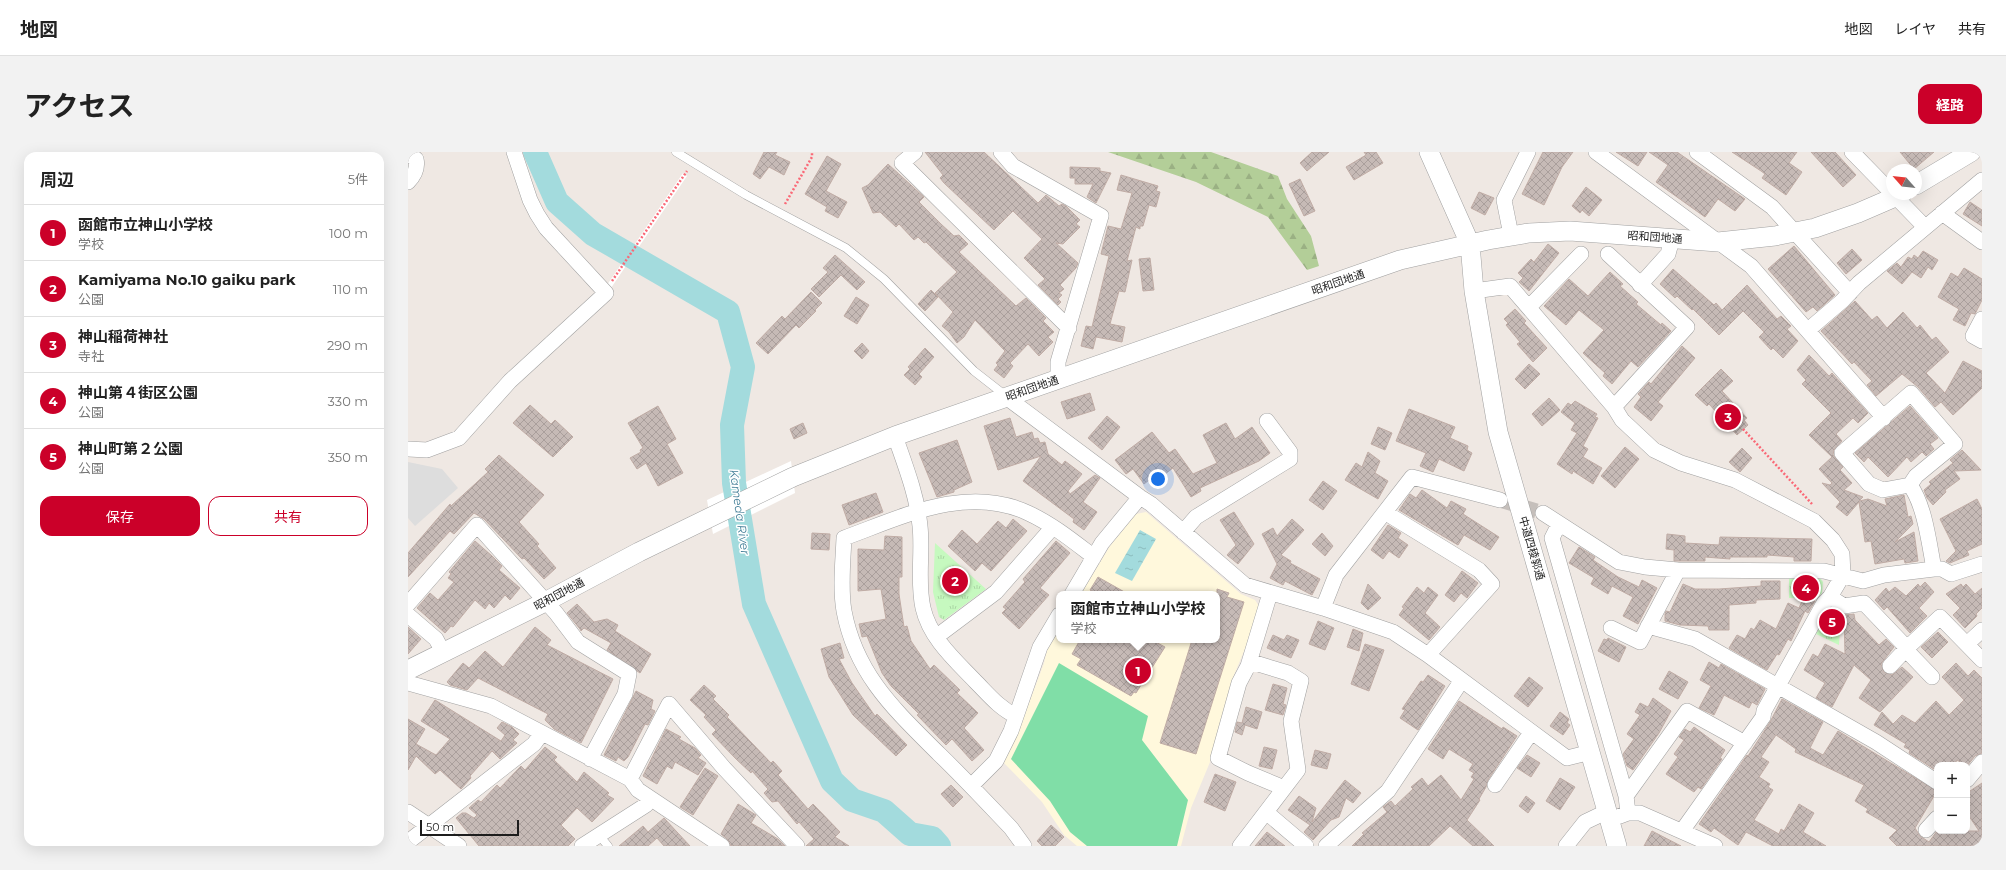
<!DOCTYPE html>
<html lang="ja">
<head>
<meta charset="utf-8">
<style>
	:root { --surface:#fff; --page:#f2f2f2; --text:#222; --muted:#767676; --line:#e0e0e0; --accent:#cb0029 }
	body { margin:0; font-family:Montserrat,"Noto Sans JP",sans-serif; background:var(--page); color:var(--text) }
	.controls { position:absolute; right:12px; bottom:12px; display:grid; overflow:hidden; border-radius:8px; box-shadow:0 4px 16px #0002 }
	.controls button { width:36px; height:36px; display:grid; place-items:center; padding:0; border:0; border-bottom:1px solid var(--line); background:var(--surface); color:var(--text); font:20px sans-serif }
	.compass { position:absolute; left:1478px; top:12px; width:36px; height:36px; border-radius:50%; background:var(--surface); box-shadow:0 4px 16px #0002; rotate:297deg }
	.scale { position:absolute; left:12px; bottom:10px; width:99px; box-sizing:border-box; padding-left:4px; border:2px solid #1d1d1d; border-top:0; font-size:11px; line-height:14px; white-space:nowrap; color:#1d1d1d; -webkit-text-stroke:3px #fff; paint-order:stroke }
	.you { position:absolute; left:750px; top:327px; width:14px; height:14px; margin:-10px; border:3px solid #fff; border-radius:50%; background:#1a73e8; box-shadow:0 0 0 6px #1a73e833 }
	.badge { display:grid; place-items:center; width:26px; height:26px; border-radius:50%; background:var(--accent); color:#fff; font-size:13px; font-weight:700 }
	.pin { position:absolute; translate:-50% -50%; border:2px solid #fff; box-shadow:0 1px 4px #0006 }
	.popup { position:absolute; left:648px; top:439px; width:164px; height:52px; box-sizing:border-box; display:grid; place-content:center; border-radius:8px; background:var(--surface); filter:drop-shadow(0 1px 3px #0005); font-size:13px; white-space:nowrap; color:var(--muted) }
	.popup b { font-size:15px; color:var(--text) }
	.popup::after { content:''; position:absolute; left:50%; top:100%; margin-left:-8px; border:8px solid transparent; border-top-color:var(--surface) }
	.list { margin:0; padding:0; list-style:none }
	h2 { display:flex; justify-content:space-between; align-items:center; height:52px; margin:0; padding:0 16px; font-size:17px }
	h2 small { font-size:13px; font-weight:400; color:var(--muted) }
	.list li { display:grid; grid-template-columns:26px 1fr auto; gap:12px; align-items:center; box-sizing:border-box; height:56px; padding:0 16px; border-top:1px solid var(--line) }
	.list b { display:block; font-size:15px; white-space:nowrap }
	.list p { margin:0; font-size:13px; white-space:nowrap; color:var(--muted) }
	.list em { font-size:13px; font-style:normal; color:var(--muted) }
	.actions { display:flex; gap:8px; padding:12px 16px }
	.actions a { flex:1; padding:9px 0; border:1px solid var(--accent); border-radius:12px; text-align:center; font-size:14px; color:var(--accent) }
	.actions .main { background:var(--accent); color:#fff }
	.map { position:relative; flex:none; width:1574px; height:694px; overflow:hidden; border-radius:12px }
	header { display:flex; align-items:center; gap:24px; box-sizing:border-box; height:56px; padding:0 20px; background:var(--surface); border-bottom:1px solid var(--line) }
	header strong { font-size:19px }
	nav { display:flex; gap:22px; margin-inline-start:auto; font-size:14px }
	.intro { display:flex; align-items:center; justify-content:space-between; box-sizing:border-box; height:96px; padding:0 24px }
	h1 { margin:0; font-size:28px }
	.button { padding:10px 18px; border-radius:12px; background:var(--accent); color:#fff; font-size:14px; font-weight:700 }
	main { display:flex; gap:24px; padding:0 24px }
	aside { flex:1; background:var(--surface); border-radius:12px; box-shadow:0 4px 16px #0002 }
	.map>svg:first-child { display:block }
</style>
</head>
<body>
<header>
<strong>地図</strong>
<nav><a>地図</a><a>レイヤ</a><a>共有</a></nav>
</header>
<div class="intro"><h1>アクセス</h1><a class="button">経路</a></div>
<main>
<aside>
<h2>周辺<small>5件</small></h2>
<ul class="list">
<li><span class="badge">1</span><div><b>函館市立神山小学校</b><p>学校</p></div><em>100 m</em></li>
<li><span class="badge">2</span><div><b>Kamiyama No.10 gaiku park</b><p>公園</p></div><em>110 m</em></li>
<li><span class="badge">3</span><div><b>神山稲荷神社</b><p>寺社</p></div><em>290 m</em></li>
<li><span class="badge">4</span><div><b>神山第４街区公園</b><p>公園</p></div><em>330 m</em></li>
<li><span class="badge">5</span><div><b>神山町第２公園</b><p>公園</p></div><em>350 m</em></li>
</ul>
<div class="actions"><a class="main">保存</a><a>共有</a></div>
</aside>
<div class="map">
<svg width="1574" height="694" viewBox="0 0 1574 694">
	<defs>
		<pattern id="forest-firs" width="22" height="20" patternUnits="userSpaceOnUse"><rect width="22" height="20" fill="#b3ce98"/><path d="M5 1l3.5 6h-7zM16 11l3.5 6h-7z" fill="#9ab083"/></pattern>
		<pattern id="park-tufts" width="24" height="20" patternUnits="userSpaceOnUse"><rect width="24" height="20" fill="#c6f9bf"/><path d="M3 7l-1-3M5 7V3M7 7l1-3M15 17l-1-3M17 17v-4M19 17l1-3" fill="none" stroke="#aad5a4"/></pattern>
		<pattern id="water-ripples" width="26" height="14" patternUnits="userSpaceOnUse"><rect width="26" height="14" fill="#a3dbdd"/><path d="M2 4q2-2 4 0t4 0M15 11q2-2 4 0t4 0" fill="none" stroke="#8cbcbd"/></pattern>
		<pattern id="building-cross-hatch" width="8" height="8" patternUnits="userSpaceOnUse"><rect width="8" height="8" fill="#c6bab6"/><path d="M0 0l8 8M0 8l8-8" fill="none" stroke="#aa9f9c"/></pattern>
	</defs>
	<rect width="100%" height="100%" fill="#efe8e3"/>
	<path fill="#fff8dc" d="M738,360L833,442L847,448L851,454L841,487L824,528L802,610L783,656L773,694H669L656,683L634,650L596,611L614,570L636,511L639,498L651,478V488H809V442H673L702,394L728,362Z"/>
	<path fill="url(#forest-firs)" d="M700,0H803L870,24L879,47L903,84L911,114L899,118L860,65L788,30Z"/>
	<path fill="url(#park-tufts)" d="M527,391L578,437L536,468L531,465L525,440Z
		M1381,426H1412L1415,430L1414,441L1410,445L1381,446Z
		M1427,456L1433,459L1431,493L1408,482L1422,458Z"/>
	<path fill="#80dea7" d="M651,511L740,564L734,588L780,648L769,694H679L662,680L642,649L603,607Z"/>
	<path fill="#ddd" d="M0,310L34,317L50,336L7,374L0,366Z"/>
	<path fill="url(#water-ripples)" d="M732,378L748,387L724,429L707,421Z"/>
	<path fill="#fff" d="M275,21L279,24L203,136L199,133Z
		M383,309L387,341L305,382L299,348Z"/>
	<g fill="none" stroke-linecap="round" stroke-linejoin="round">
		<path stroke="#a3dbdd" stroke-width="24" d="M127,0L149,50L185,82L320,160L335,215L324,273L326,331L346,452L424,629L444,648L476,659L502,682L524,686L531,694"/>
	</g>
	<path fill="url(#building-cross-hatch)" stroke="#c0aca5" d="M356,0H369L367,3L382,10L376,23L361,15L352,27L345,22Z
		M517,0H576L630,51L638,43L651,54L654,52L658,54L672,68L668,72L672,75L655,92L648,91L670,111L668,116L652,133L656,137L651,141L654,143L650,147L653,150L650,153L630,133L637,127L616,106L634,87L605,59L586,78L536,31L532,26L535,23Z
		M904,0H921L899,19L892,11Z
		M956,0H968L975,11L946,28L938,15L958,3Z
		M1135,0H1165L1154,15L1136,53L1114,42Z
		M1208,0H1239L1230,14Z
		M1241,0H1269L1337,47L1327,59L1310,47L1297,65L1248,30L1260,13Z
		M1324,0H1389L1381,11L1394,20L1378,43L1354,26L1357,22L1353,19Z
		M1403,0H1427L1448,23L1435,35Z
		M1492,0H1526L1506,17Z
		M419,4L433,12L418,39L439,50L430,66L417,59L419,55L397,42Z
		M480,12L516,45L511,50L533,72L546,84L551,83L560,92L551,100L608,154L618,146L638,166L635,169L646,180L640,185L645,190L631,204L620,192L602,211L605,214L596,226L586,218L590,213L588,211L597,199L567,168L556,185L549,191L541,180L534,174L545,160L527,141L549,120L518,90L516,91L510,85L506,88L491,72L488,75L472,60L465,61L454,36L460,33Z
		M662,15L692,16V19L703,21L688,51L679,45L685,32H667V26H662Z
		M713,23L750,34L748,39L752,40L748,55L741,53L735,74H732V77L728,75L719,109L724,108L717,140L711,139L702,172L717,175L714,190L688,185L685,197L673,194L678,174L684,175L701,104L693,102L700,74L713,77L724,41L709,38Z
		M892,27L907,59L896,64L881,32Z
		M1178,35L1194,48L1181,64L1174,58L1172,61L1164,54Z
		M1071,40L1086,46L1077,63L1063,56Z
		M1562,50L1574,58V74L1555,62Z
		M1140,92L1151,101L1121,139L1111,130L1115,126L1110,121L1123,107L1126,110Z
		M1386,94L1427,143L1409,159L1405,155L1398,160L1360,117Z
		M1444,97L1454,108L1438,122L1429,111Z
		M1515,99L1530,108L1524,118L1520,115L1513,126L1504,120L1494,132L1479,119L1489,111L1493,115L1500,105L1504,107L1506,103L1510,106Z
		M427,103L457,130L449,138L433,123L411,145L403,137L420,120L415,116Z
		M742,106L746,138L735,139L731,107Z
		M1556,116L1574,127V148L1567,162L1563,161L1557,174L1545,168L1551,157L1530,145L1543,121L1550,125Z
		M1265,117L1306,153L1308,151L1314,158L1339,133L1369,167L1373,164L1383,174L1379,177L1390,189L1375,206L1365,196L1363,198L1351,185L1356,180L1335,159L1311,183L1285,157L1284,158L1269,144L1267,146L1252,132Z
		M1202,120L1215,132L1212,134L1230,150L1228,152L1253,173L1254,171L1263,179L1230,215L1223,209L1204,232L1195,224L1197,221L1175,201L1196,178L1171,158L1158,173L1136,154L1161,127L1180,144Z
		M523,138L530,145L517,159L510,152Z
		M403,140L414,151L407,158L408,159L391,176L388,173L360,202L348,191L374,164L377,167Z
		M448,145L461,153L449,172L436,164Z
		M1447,149L1464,168L1469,164L1479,176L1495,160L1509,176L1512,173L1524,188L1528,185L1541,200L1518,221L1537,241L1555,209L1574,219V236L1545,263L1533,250L1527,255L1510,235L1494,222L1468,244L1459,233L1464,229L1446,210L1444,212L1413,179Z
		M1107,157L1118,169L1116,171L1139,196L1125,210L1109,192L1112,190L1098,173L1100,171L1096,167Z
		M454,191L461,199L454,207L446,199Z
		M1274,194L1287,206L1250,250L1255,254L1243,269L1226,255L1233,245L1230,242L1241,230L1243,232Z
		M517,196L526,205L511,222L514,225L507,233L496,223L502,217L500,215Z
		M1401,203L1421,224L1424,221L1460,261L1450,271L1445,266L1428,282L1434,289L1426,298L1425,303L1435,315L1432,318L1444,331L1436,338L1455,345L1451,349L1460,347L1479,354L1477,347L1496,343L1500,365L1503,364L1505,372L1487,390L1506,380L1510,409L1497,411L1496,407L1467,412L1463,389L1457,390L1451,350L1439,364L1428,355L1432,350L1414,331L1422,333L1424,331L1411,317L1424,305L1401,283L1423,261L1394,232L1398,228L1389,218Z
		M1121,212L1132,222L1117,237L1107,227Z
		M1313,217L1325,229L1314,239L1339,266L1336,268L1340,273L1329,283L1301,252L1299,254L1287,243Z
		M682,241L687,258L659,267L653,250Z
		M1141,246L1152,258L1134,274L1124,262Z
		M1167,249L1189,262L1187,265L1190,266L1175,294L1180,297L1175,305L1194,316L1185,332L1165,319L1164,322L1149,312L1169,281L1163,278L1167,271L1153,260L1160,251L1163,253Z
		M122,253L143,272L147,268L165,285L145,305L105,271Z
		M250,254L268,287L259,292L275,321L250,334L238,311L229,317L222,306L233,300L232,298L235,296L220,271Z
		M1502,254L1530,286L1522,292L1526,297L1518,304L1514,300L1503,310L1499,305L1480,325L1460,305L1456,310L1447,301Z
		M1001,257L1047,275L1042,286L1060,294L1059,298L1064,301L1056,319L1031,307L1025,320L1012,314L1018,301L988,289Z
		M699,264L712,275L694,298L680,286Z
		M602,266L608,285L624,280L626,287L630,286L632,291L637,290L640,302L654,313L657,309L674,322L660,339L662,342L687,323L692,326L675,350L689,360L676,378L665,370L666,367L615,329L633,304L590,318L576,274Z
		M395,271L399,281L386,287L382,277Z
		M818,271L827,287L844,275L862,301L851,309L792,336L793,339L783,345L765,316L753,325L750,321L736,332L725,317L718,322L707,308L744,280L761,301L767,297L785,322L809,311L795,283Z
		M970,275L984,281L977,298L963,292Z
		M549,288L564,330L546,338V340L529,345L511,301Z
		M1217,295L1231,307L1207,336L1193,324Z
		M1334,296L1344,306L1332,320L1321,310Z
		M1554,298L1573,318L1546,319L1552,327L1537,338L1538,340L1525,353L1519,346L1516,338L1523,332L1521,330L1545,311L1542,308Z
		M960,300L972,309L967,321L980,329L970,347L937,328L948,311L954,315Z
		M91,303L136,343L111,370L131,392L129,394L148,416L136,427L116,406L114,407L76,367L66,361L46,382L42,379L0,425V401L42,352L43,354L80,320L77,317Z
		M915,329L929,339L915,358L901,348Z
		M1014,338L1039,356L1043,349L1058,357L1055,362L1091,385L1082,398L1056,383L1050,393L991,358L1002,342L1008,346Z
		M468,341L475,360L441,373L434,353Z
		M1569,347L1574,357V392L1559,399L1561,403L1542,411L1538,409L1548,399L1532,367Z
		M826,360L846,392L830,412L819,403L828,393L812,368Z
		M605,367L619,379L583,419L574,411L567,419L540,394L554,378L569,392L590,369L598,376Z
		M884,367L896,378L873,403L883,409L882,411L912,427L904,443L877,429L875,433L862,426L869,412L854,382L865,376L869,384Z
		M980,373L993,381L990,386L1000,393L991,406L981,399L975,407L963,398Z
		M404,381L422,382L421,398L403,397Z
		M914,381L925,394L917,404L904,392Z
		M1259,382L1277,384V391L1311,393L1312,385L1404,387L1403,409H1386V405L1359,403V405H1322V407L1297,405V409H1266V398L1258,397Z
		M477,384L494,385V425H491V442L496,475L499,474L503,489L522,517L526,513L552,538L549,541L570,561L556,576L576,598L564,609L544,587L538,593L509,563L511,562L483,534L474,521L459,484L454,485L451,472L478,467L473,437L450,439V397L476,398Z
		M67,389L84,404L94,414L91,418L112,436L102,448L97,443L86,456L81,451L77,457L67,448L45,475L43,474L37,481L9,456L22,441L30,448L46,430L40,426L43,422L41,420Z
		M648,389L662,401L632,436L641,443L611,477L594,461L598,457L595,455L617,430L615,427Z
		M1171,395L1187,405L1185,408L1210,425L1231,435L1234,428L1249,436L1230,472L1215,464L1225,445L1204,434L1200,442L1183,432L1186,426L1161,411Z
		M1054,419L1070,431L1059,446L1053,441L1046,450L1037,443Z
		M690,425L720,442H689L682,438Z
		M1353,429H1372V447L1348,448V451L1321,453V478H1301L1300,474L1272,473L1257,469V462L1258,459L1262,460L1275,432L1287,437H1311L1353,434Z
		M1517,430L1526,440L1511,456L1519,464L1502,481L1479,455L1476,458L1467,448L1478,436L1481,440L1487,435L1498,444L1510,432L1512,435Z
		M960,432L973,446L960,458L953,451Z
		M1553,432L1555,435L1558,432L1567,442L1574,436V456L1568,462L1569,464L1557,476L1545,463L1552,456L1538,442Z
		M1009,435L1016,441L1020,435L1030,443L1017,461L1032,475L1021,488L991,463L996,456L994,455Z
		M809,437L821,441L819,445L836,450L788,602L752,591L784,488H809Z
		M1404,448L1407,449L1400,461L1397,459L1383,489L1380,487L1371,503L1369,502L1359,518L1321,496L1329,483L1337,487L1343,476L1346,478L1352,468L1368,477L1380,451L1391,456L1394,449Z
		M169,452L186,470L199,467L210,473L207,479L243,502L232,521L199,498L203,491L176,476L173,479L172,477L159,461Z
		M1446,462L1447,468L1471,493L1478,487L1486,495L1473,512L1476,520L1484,523L1494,515L1505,525L1472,560L1451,546L1463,528L1446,513L1424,555L1408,546L1417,531L1396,518L1405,502L1410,505L1417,492L1437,502L1436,463Z
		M910,469L926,476L917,498L901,492Z
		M0,475L13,487L0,502Z
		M127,475L143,488L139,493L205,527L173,591L146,577L137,568L140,562L70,526L59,538L42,533L39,530L55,511L61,516L77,499L95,515Z
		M945,477L955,481L951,499L939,495Z
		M1530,480L1540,490L1524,506L1513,495Z
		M865,483L876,488L879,483L891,488L883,506L859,496Z
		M1200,486L1218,495L1211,510L1190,499L1196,487L1199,488Z
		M672,488H744L757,495L728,541L726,540L723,544L669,513L673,507L664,502Z
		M432,491L436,506L431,507L444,531L467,564L469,562L499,593L488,604L445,563L421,525L413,497Z
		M957,492L976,498L961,539L943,532Z
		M1301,510L1311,516L1313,512L1357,537L1349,553L1344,550L1341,556L1316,543L1306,563L1291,556L1303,534L1292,528Z
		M1548,511L1560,524L1566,518L1574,526V601L1567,604L1559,614L1549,608L1546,613H1529V619L1501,601L1502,598L1496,595L1498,592L1466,573L1474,560L1485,572L1494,563L1507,571L1528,549L1541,563L1556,548L1534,525Z
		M1261,519L1280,530L1270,547L1251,537Z
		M1020,523L1037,534L1010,578L992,566L997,558L994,557L1013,529L1015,530Z
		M1121,525L1135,536L1120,555L1106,544Z
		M865,532L879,536L875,552L878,553L875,563L857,558Z
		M296,533L308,544L305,547L321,563L319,565L363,611L365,609L374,619L370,623L386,641L400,657L405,652L432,680L427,685L441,694H398L406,687L391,670L389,672L370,649L364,650L356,641L360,637L344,619L343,621L328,607L304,582L308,578L296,565L298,563L282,548Z
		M228,539L245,548L243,557L247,559L240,573L237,572L220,605L216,609L210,605L208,609L196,603Z
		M1245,546L1263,559L1251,581L1225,618L1219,614L1215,602L1226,587L1219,582L1232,563L1227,560L1232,551L1240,555Z
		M1374,547L1415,570L1402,596L1415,603L1430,579L1529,639L1507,676L1512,684L1521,690L1529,679H1571L1559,661V641L1574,631V694H1489L1481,686L1489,678L1458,660L1460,657L1447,649L1456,633L1387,600L1388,597L1368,583L1353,605L1361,610L1351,625L1362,632L1360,635L1365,638L1346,668L1371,682L1373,677L1376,679L1391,652L1406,661L1395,680L1418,694H1365L1338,680L1330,693L1306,676L1303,680L1291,672L1339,603L1340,604L1362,570Z
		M27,548L93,589L97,583L89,576L94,570L104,575L111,582L105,588L109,591L92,607L84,599L62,624L63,626L53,637L32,618L27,622L8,604L0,618V567L17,577L8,592L28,603L42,587L13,569Z
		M1051,549L1094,577L1095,575L1109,584L1080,628L1078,635L1071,647L1072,648L1059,668L1086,694H1065L1042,674L1021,694H944L956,682L954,681L979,660L975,655L983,649L987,654L1005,637L1003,635L1014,626L1020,634L1033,623L1053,648L1066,627L1063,625L1066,621L1061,618L1065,612L1041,597L1035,607L1020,597Z
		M838,555L854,560L849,577L837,573L834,583L827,580L829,570L834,571Z
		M1152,560L1161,567L1159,571L1162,573L1155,583L1142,574Z
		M1286,575L1317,598L1312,606L1314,607L1293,637L1290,635L1286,640L1258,622L1270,605L1266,602L1276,588L1271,585L1277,577L1282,580Z
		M258,577L273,585L271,587L287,596L293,603L290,606L298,611L290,623L267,610L264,617L259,614L249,632L235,624Z
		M137,595L149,605L146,608L169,630L176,620L201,641L199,643L206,647L184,670L169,656L153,673L167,687L160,694H71L48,666L54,661H58L66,666L69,663L61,656L70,648L73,650L89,633L92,636L113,614L117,618Z
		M856,595L869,598L864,617L851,614Z
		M907,598L923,602L919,617L903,613Z
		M1119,603L1132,611L1123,625L1109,616Z
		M297,616L310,624L285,663L272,655Z
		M807,622L828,630L817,659L796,650Z
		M1152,626L1167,635L1152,658L1138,649Z
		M937,628L953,641L945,651L938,646L931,665L923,668L905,688L896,680L902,673L880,658L891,644L908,656L904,670Z
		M543,633L555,645L545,655L533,642Z
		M1118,644L1127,651L1120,661L1111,654Z
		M330,652L348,663L343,671L370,687L377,694H323L319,687L313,682Z
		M256,666L282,694H256L249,686L240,694H211L235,674L240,680Z
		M643,673L656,685L647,694H634L629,689Z
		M1244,679L1273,694H1236Z
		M859,680L877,694H847Z"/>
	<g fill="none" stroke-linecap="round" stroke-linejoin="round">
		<path stroke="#c5bfbb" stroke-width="15" stroke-dasharray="15 8" stroke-linecap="butt" d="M1092,348L1135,361"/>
		<g stroke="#a1a1a1" stroke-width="9">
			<path id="service" d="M268,0L338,43L438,96L476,127L566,219L598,244
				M191,683L200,694"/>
		</g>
		<g stroke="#a1a1a1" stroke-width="16">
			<path id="minor" d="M507,0L494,11L661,176
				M593,0L605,14L693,64L650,210V227
				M1188,0L1343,114L1476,266
				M1289,0L1364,55L1442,141
				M1444,0L1484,41
				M0,2L8,7C10,16 6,24 0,30
				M1485,42L1517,75
				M1534,61L1574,90
				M1103,83L1096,48L1120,0
				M1200,102L1279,175L1206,255
				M1232,133L1260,102L1264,87
				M1066,139L1102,134L1206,255L1214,268L1246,298L1273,311L1327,328L1406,369L1425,388L1434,402L1435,423L1422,445L1416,451L1356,559L1355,565L1274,679
				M1121,155L1173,102
				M1574,167L1565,184L1574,189
				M1400,178L1434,149L1451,131L1574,28
				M598,245L732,345L743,352L837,433L915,456L985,480L1020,503L1159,606L1183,600
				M487,284C497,313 509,343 512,374C515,401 509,429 515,456C522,486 546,507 567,529C580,542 591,556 608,564
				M0,297L19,298L51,286L102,229L198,141L138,76L129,62L122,48L106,0
				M1502,333L1508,324L1547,292L1503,241L1434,301L1461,332L1475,338L1502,333C1517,354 1521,391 1526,417
				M1135,361L1211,410L1237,415L1270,418L1416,419L1455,429L1476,423L1526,417H1534L1543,422L1574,412
				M983,364L1071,418L1084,432L1020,503
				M1151,372L1144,386L1218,644
				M775,380L788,365L882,307V300L859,269
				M664,442L694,391L732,345
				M1422,445L1436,454L1456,451L1499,496L1532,465L1574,508
				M0,452L69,373L148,461L170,490L221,522L217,542L182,607
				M915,456L928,423L1004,325L1092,348
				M0,463L28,487L35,500
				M1240,474L1287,487L1468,590L1529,630
				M1203,476L1232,490L1270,418
				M528,485L588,440L645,375
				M1559,492L1574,478
				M840,514L860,448
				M1482,514L1499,496L1501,501L1524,525
				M0,531L83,554L222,627L230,638L314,694
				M222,627L261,552L315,615L389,694
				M1559,628L1574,610
				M1087,633L1120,585
				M563,634L588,609L603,579L632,495L651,463
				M0,660L51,694
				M858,660L898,694
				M1220,661L1218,644L1279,559L1337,591
				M1212,664L1220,661H1232L1307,694
				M1518,678L1529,666
				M0,690L126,592L134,581
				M174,694L238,653L242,646
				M616,694L603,676C579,651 556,626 531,602C487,558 448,523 436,459C432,435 435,410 436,386C494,365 559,332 620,361C644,372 665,389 686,405
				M832,694L890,618L883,569L893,529L880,521L847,511L840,514L831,531L810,606L840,621L876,636
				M918,694L980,639L1050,534
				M1158,694L1177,670L1200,659"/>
		</g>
		<g stroke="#a1a1a1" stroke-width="20">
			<path id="tertiary" d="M1021,0L1062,92L1066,139L1090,280L1209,694
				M1508,33L1563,0
				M0,518L137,450L231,400L385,325L487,284L992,108L1080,88L1121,81L1162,79L1310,90L1367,84L1407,76L1450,61L1494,42"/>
		</g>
		<path stroke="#fa6977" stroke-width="2.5" stroke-dasharray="2 2" stroke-linecap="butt" d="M377,52L404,5V0
			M204,129L279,19
			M1335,277L1404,352"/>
		<use href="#service" stroke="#fff" stroke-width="8"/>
		<use href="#minor" stroke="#fff" stroke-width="15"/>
		<use href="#tertiary" stroke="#fff" stroke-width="19"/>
	</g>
	<g text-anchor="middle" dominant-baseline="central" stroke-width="3" stroke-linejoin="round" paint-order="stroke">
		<g font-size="11" fill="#1d1d1d" stroke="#fff">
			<text transform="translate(1247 85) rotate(4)">昭和団地通</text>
			<text transform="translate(930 130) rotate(-19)">昭和団地通</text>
			<text transform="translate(624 236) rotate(-19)">昭和団地通</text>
			<text transform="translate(1124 396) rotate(74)">中道四稜郭通</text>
			<text transform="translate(151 442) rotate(-28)">昭和団地通</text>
		</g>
		<g font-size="12" font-style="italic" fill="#417d96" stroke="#fff">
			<text transform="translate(332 360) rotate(82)">Kameda River</text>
		</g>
	</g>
</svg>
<div class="controls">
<button>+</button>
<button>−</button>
</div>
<svg class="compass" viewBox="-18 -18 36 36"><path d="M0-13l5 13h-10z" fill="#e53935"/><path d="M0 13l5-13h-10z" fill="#767676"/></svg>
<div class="scale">50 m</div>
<div class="you"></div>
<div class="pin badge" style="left:730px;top:519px">1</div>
<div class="popup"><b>函館市立神山小学校</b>学校</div>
<div class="pin badge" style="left:547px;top:429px">2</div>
<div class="pin badge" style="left:1320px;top:265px">3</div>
<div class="pin badge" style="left:1398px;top:436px">4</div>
<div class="pin badge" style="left:1424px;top:470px">5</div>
</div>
</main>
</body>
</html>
